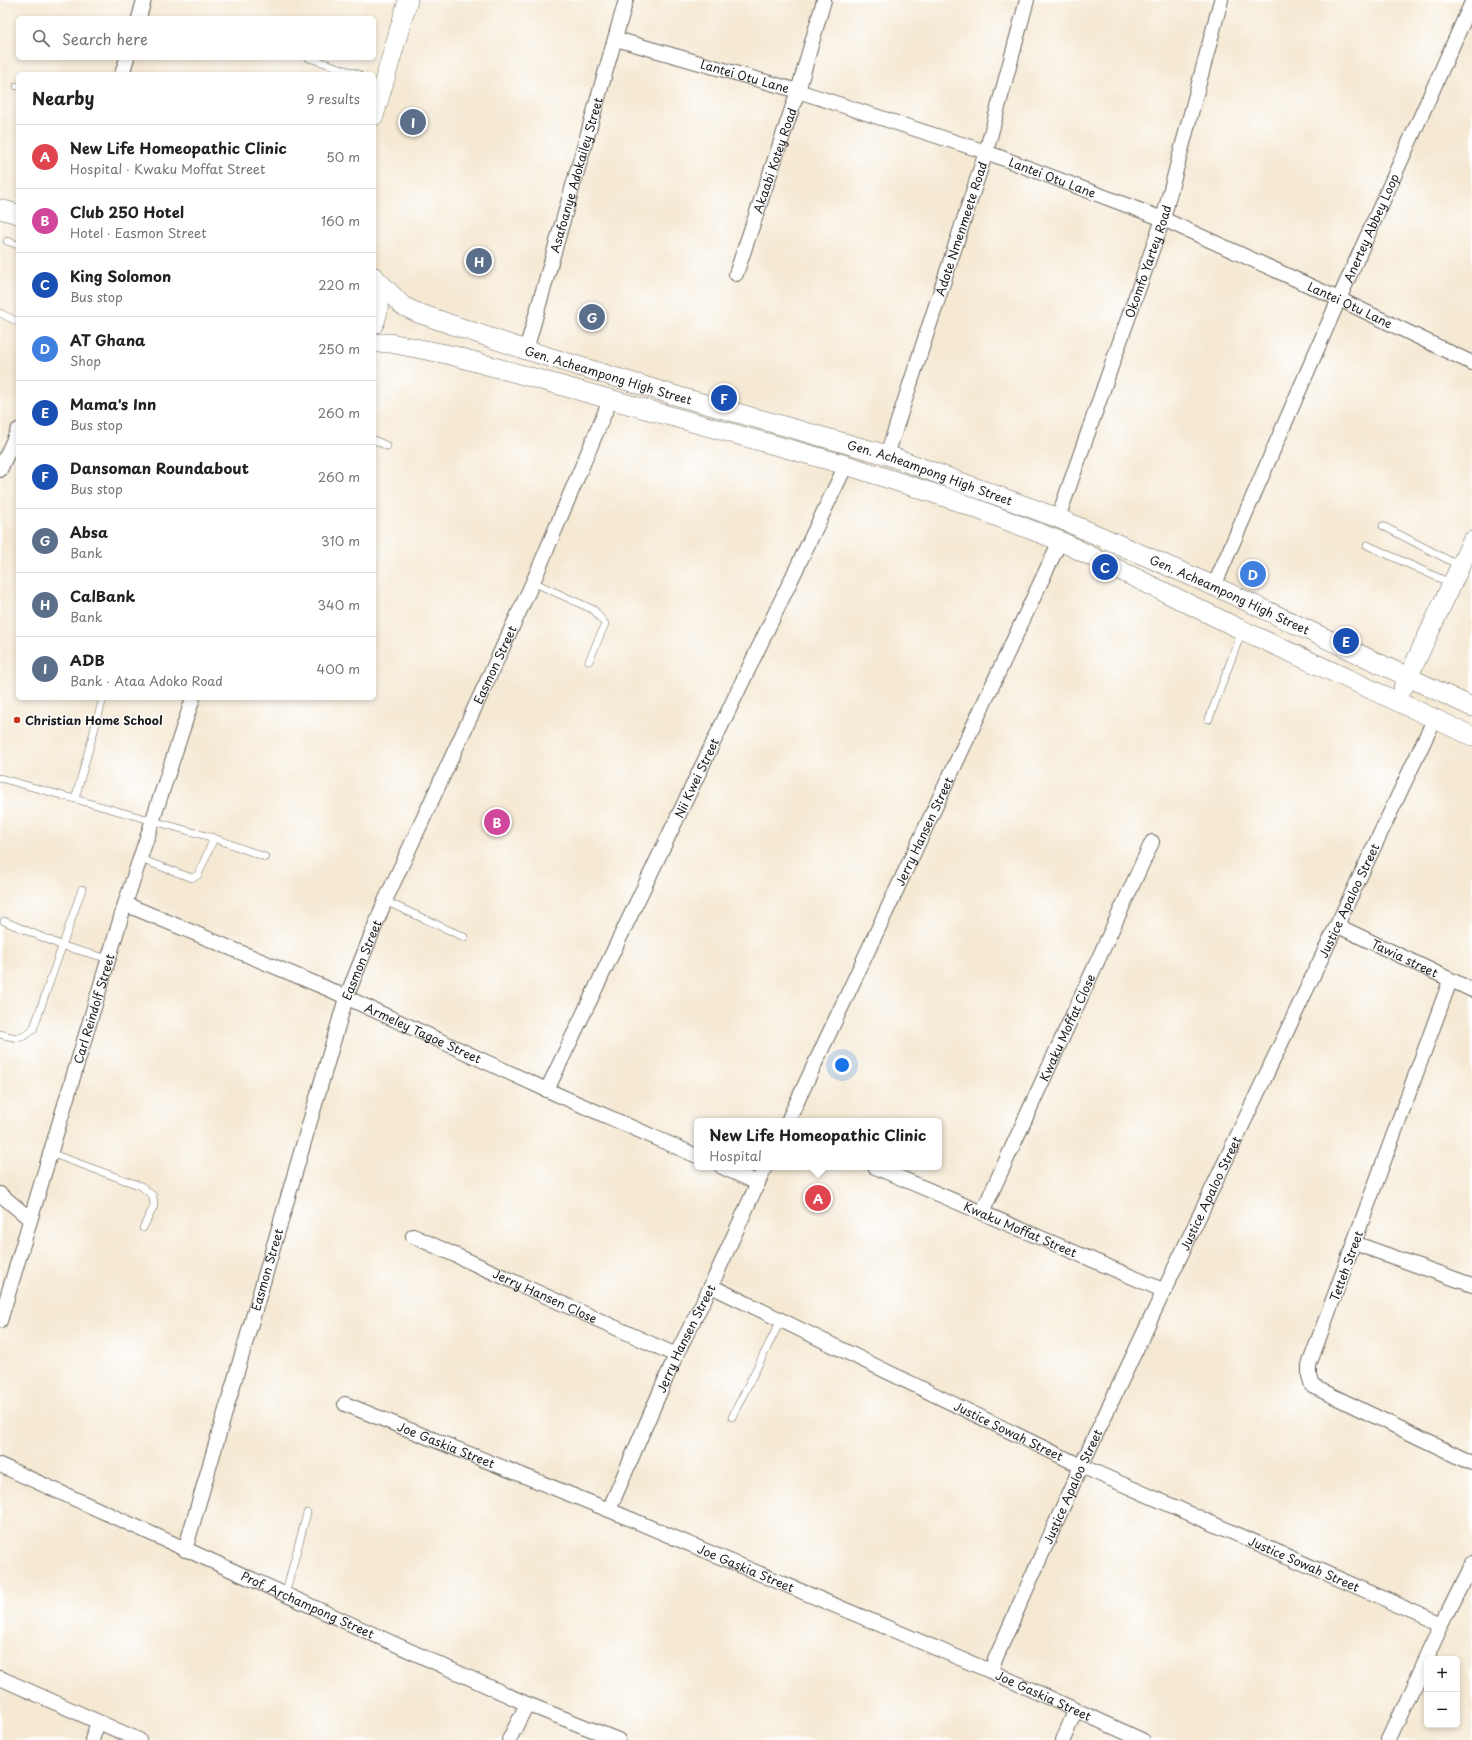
<!DOCTYPE html>
<html lang="en">
<head>
<meta charset="utf-8">
<style>
	:root { --surface:#fff; --page:#f6f6f6; --text:#222; --muted:#767676; --line:#e0e0e0; --accent:#0b8043 }
	body { margin:0; font-family:"Playpen Sans",sans-serif; background:var(--page); color:var(--text) }
	.controls { position:absolute; right:12px; bottom:12px; display:grid; overflow:hidden; border-radius:6px; box-shadow:0 2px 6px #0003 }
	.controls button { width:36px; height:36px; display:grid; place-items:center; padding:0; border:0; border-bottom:1px solid var(--line); background:var(--surface); color:var(--text); font:20px sans-serif }
	.you { position:absolute; left:842px; top:1065px; width:14px; height:14px; margin:-10px; border:3px solid #fff; border-radius:50%; background:#1a73e8; box-shadow:0 0 0 6px #1a73e833 }
	.badge { display:grid; place-items:center; width:26px; height:26px; border-radius:50%; background:var(--accent); color:#fff; font-size:13px; font-weight:700 }
	.pin { position:absolute; translate:-50% -50%; border:2px solid #fff; box-shadow:0 1px 4px #0006 }
	.popup { position:absolute; left:694px; top:1118px; width:248px; height:52px; box-sizing:border-box; display:grid; place-content:center; border-radius:6px; background:var(--surface); filter:drop-shadow(0 1px 3px #0005); font-size:13px; white-space:nowrap; color:var(--muted) }
	.popup b { font-size:15px; color:var(--text) }
	.popup::after { content:''; position:absolute; left:50%; top:100%; margin-left:-8px; border:8px solid transparent; border-top-color:var(--surface) }
	.list { margin:0; padding:0; list-style:none }
	h2 { display:flex; justify-content:space-between; align-items:center; height:52px; margin:0; padding:0 16px; font-size:17px }
	h2 small { font-size:13px; font-weight:400; color:var(--muted) }
	.list li { display:grid; grid-template-columns:26px 1fr auto; gap:12px; align-items:center; box-sizing:border-box; height:64px; padding:0 16px; border-top:1px solid var(--line) }
	.list b { display:block; font-size:15px; white-space:nowrap }
	.list p { margin:0; font-size:13px; white-space:nowrap; color:var(--muted) }
	.list em { font-size:13px; font-style:normal; color:var(--muted) }
	.icon { flex:none; width:22px; height:22px; fill:none; stroke:currentColor; stroke-width:2; stroke-linecap:round; stroke-linejoin:round }
	.map { position:relative; flex:none; width:1472px; height:1740px; overflow:hidden }
	.search { position:absolute; background:var(--surface); box-shadow:0 2px 6px #0003; left:16px; top:16px; width:360px; height:44px; display:flex; align-items:center; gap:10px; box-sizing:border-box; padding:0 14px; border-radius:6px; color:var(--muted); font-size:15px }
	.panel { position:absolute; background:var(--surface); box-shadow:0 2px 6px #0003; left:16px; top:72px; width:360px; height:628px; border-radius:6px }
	.map>svg:first-child { display:block }
</style>
</head>
<body>
<div class="map">
<svg width="1472" height="1740" viewBox="0 0 1472 1740">
	<rect width="100%" height="100%" fill="#fff"/>
	<filter id="ink" filterUnits="userSpaceOnUse"><feTurbulence type="fractalNoise" baseFrequency=".025" numOctaves="2"/><feDisplacementMap in="SourceGraphic" scale="8" xChannelSelector="R" yChannelSelector="G"/><feConvolveMatrix kernelMatrix="1 2 1 2 8 2 1 2 1" color-interpolation-filters="sRGB"/></filter>
	<filter id="wash" filterUnits="userSpaceOnUse"><feTurbulence type="fractalNoise" baseFrequency=".012" numOctaves="4" result="noise"/><feDisplacementMap in="SourceGraphic" scale="16" xChannelSelector="R" yChannelSelector="G"/><feGaussianBlur stdDeviation="0.9" result="paint"/><feColorMatrix in="noise" values="0 0 0 0 0 0 0 0 0 0 0 0 0 0 0 0 0 1.4 0 .05"/><feComposite in="paint" operator="in"/></filter>
	<g filter="url(#wash)">
		<rect width="100%" height="100%" fill="#f5e9d4"/>
	</g>
	<g filter="url(#ink)">
		<g fill="none" stroke-linecap="round" stroke-linejoin="round">
			<g stroke="#68645c" stroke-width="8">
				<path id="lane" d="M309,58L358,74
					M17,86H18
					M7,241L18,245
					M0,313L18,322
					M374,440L387,446
					M1383,526L1460,566
					M1367,545L1452,584
					M533,582L594,610L605,624L589,661
					M1209,719L1242,631
					M0,778L214,838L265,857
					M75,799L102,702
					M140,859L192,878L198,875L214,838
					M385,901L464,937
					M4,921L63,946L109,959
					M0,1034C16,1038 20,1041 33,1030L82,889
					M50,1153L141,1186L153,1196L154,1206L143,1228
					M732,1417L781,1320
					M285,1595L307,1513"/>
			</g>
			<g stroke="#68645c" stroke-width="16">
				<g id="street">
					<path d="M139,18L144,0"/>
					<path id="s1" d="M616,39L798,91L986,152L1163,219L1339,299L1472,363"/>
					<path d="M122,74L127,58"/>
					<path id="s2" d="M736,274L798,91L824,0"/>
					<path id="s3" d="M526,350L626,0"/>
					<path id="s4" d="M887,455L986,152L1027,0"/>
					<path d="M0,470L18,430"/>
					<path id="s5" d="M1058,518L1163,219L1221,0"/>
					<path id="s6" d="M1214,586L1339,299L1472,2"/>
					<path id="s7" d="M125,904L326,988L547,1090L697,1156"/>
					<path id="s8" d="M1338,926L1472,990"/>
					<path d="M1450,981L1309,1365V1376L1312,1386L1472,1463"/>
					<path id="s9" d="M547,1090L846,465"/>
					<path id="s10" d="M788,1121L1060,541"/>
					<path d="M722,1167L758,1183"/>
					<path id="s11" d="M875,1167L1165,1291"/>
					<path d="M0,1194L30,1219"/>
					<path id="s12" d="M982,1213L1152,842"/>
					<path id="s13" d="M413,1236L676,1355"/>
					<path d="M1354,1243L1472,1285"/>
					<path id="s14" d="M711,1286L1081,1466L1442,1624"/>
					<path id="s15" d="M0,1321L125,904L193,698"/>
					<path id="s16" d="M345,1404L609,1510L990,1671L1142,1740"/>
					<path id="s17" d="M0,1465L527,1704L618,1740"/>
					<path id="s18" d="M609,1510L676,1355L711,1286L765,1167"/>
					<path id="s19" d="M185,1550L346,998L385,901L533,582L611,398"/>
					<path id="s20" d="M990,1671L1081,1466L1435,718"/>
					<path d="M0,1678L139,1740"/>
					<path d="M92,1740L98,1722"/>
					<path d="M509,1740L527,1704"/>
					<path d="M1063,1740L1075,1711"/>
					<path d="M1389,1740L1442,1624L1472,1563"/>
				</g>
			</g>
			<g stroke="#68645c" stroke-width="20">
				<g id="secondary">
					<path d="M374,116L408,0"/>
					<path d="M0,209L18,214"/>
					<path id="s21" d="M376,279L403,306L418,313L526,350L677,396L887,455L1058,518L1214,586L1472,707"/>
					<path d="M374,324C380,309 382,291 375,277"/>
					<path d="M374,343H390L451,355L846,465L951,499L1060,541L1242,630L1472,736"/>
					<path d="M1403,688L1472,541"/>
				</g>
			</g>
			<use href="#lane" stroke="#fff" stroke-width="7"/>
			<use href="#street" stroke="#fff" stroke-width="14"/>
			<use href="#secondary" stroke="#fff" stroke-width="19"/>
		</g>
	</g>
	<circle fill="#c8321e" stroke="#fff" stroke-width="1.5" cx="17" cy="720" r="4"/>
	<g text-anchor="middle" dominant-baseline="central" stroke-width="3" stroke-linejoin="round" paint-order="stroke">
		<g font-size="12" fill="#1c1c1c" stroke="#fff">
			<text stroke="none"><textPath href="#s1" startOffset="134">Lantei Otu Lane</textPath></text>
			<text stroke="none"><textPath href="#s2" startOffset="120">Akaabi Kotey Road</textPath></text>
			<text stroke="none"><textPath href="#s3" startOffset="182">Asafoanye Adokailey Street</textPath></text>
			<text stroke="none"><textPath href="#s1" startOffset="458">Lantei Otu Lane</textPath></text>
			<text stroke="none"><textPath href="#s6" startOffset="391">Anertey Abbey Loop</textPath></text>
			<text stroke="none"><textPath href="#s4" startOffset="238">Adote Nmenmeete Road</textPath></text>
			<text stroke="none"><textPath href="#s5" startOffset="272">Okomfo Yartey Road</textPath></text>
			<text stroke="none"><textPath href="#s1" startOffset="782">Lantei Otu Lane</textPath></text>
			<text stroke="none"><textPath href="#s21" startOffset="255">Gen. Acheampong High Street</textPath></text>
			<text stroke="none"><textPath href="#s21" startOffset="591">Gen. Acheampong High Street</textPath></text>
			<text stroke="none"><textPath href="#s21" startOffset="915">Gen. Acheampong High Street</textPath></text>
			<text stroke="none"><textPath href="#s19" startOffset="940">Easmon Street</textPath></text>
			<text stroke="none"><textPath href="#s9" startOffset="346">Nii Kwei Street</textPath></text>
			<text stroke="none"><textPath href="#s10" startOffset="320">Jerry Hansen Street</textPath></text>
			<text stroke="none"><textPath href="#s20" startOffset="850">Justice Apaloo Street</textPath></text>
			<text stroke="none"><textPath href="#s8" startOffset="74">Tawia street</textPath></text>
			<text stroke="none"><textPath href="#s19" startOffset="616">Easmon Street</textPath></text>
			<text stroke="none"><textPath href="#s15" startOffset="326">Carl Reindolf Street</textPath></text>
			<text stroke="none"><textPath href="#s12" startOffset="204">Kwaku Moffat Close</textPath></text>
			<text stroke="none"><textPath href="#s7" startOffset="325">Armeley Tagoe Street</textPath></text>
			<text stroke="none"><textPath href="#s20" startOffset="526">Justice Apaloo Street</textPath></text>
			<text stroke="none"><textPath href="#s11" startOffset="158">Kwaku Moffat Street</textPath></text>
			<text transform="translate(1346 1266) rotate(-70)">Tetteh Street</text>
			<text stroke="none"><textPath href="#s19" startOffset="292">Easmon Street</textPath></text>
			<text stroke="none"><textPath href="#s13" startOffset="145">Jerry Hansen Close</textPath></text>
			<text stroke="none"><textPath href="#s18" startOffset="188">Jerry Hansen Street</textPath></text>
			<text stroke="none"><textPath href="#s14" startOffset="331">Justice Sowah Street</textPath></text>
			<text stroke="none"><textPath href="#s16" startOffset="109">Joe Gaskia Street</textPath></text>
			<text stroke="none"><textPath href="#s20" startOffset="202">Justice Apaloo Street</textPath></text>
			<text stroke="none"><textPath href="#s14" startOffset="655">Justice Sowah Street</textPath></text>
			<text stroke="none"><textPath href="#s16" startOffset="433">Joe Gaskia Street</textPath></text>
			<text stroke="none"><textPath href="#s17" startOffset="338">Prof. Archampong Street</textPath></text>
			<text stroke="none"><textPath href="#s16" startOffset="757">Joe Gaskia Street</textPath></text>
		</g>
		<g font-size="12" font-weight="bold" fill="#1c1c1c" stroke="#fff" text-anchor="start">
			<text x="25" y="720">Christian Home School</text>
		</g>
	</g>
</svg>
<div class="controls">
<button>+</button>
<button>−</button>
</div>
<div class="you"></div>
<div class="pin badge" style="left:818px;top:1198px;background:#e0444e">A</div>
<div class="popup"><b>New Life Homeopathic Clinic</b>Hospital</div>
<div class="pin badge" style="left:497px;top:822px;background:#d1479c">B</div>
<div class="pin badge" style="left:1105px;top:567px;background:#1a4fb4">C</div>
<div class="pin badge" style="left:1253px;top:574px;background:#3f7fe0">D</div>
<div class="pin badge" style="left:1346px;top:641px;background:#1a4fb4">E</div>
<div class="pin badge" style="left:724px;top:398px;background:#1a4fb4">F</div>
<div class="pin badge" style="left:592px;top:317px;background:#5c6f8a">G</div>
<div class="pin badge" style="left:479px;top:261px;background:#5c6f8a">H</div>
<div class="pin badge" style="left:413px;top:122px;background:#5c6f8a">I</div>
<div class="search"><svg class="icon" aria-label="search" viewBox="0 0 24 24"><circle cx="10" cy="10" r="6"/><path d="M15 15l6 6"/></svg>Search here</div>
<section class="panel">
<h2>Nearby<small>9 results</small></h2>
<ul class="list">
<li><span class="badge" style="background:#e0444e">A</span><div><b>New Life Homeopathic Clinic</b><p>Hospital · Kwaku Moffat Street</p></div><em>50 m</em></li>
<li><span class="badge" style="background:#d1479c">B</span><div><b>Club 250 Hotel</b><p>Hotel · Easmon Street</p></div><em>160 m</em></li>
<li><span class="badge" style="background:#1a4fb4">C</span><div><b>King Solomon</b><p>Bus stop</p></div><em>220 m</em></li>
<li><span class="badge" style="background:#3f7fe0">D</span><div><b>AT Ghana</b><p>Shop</p></div><em>250 m</em></li>
<li><span class="badge" style="background:#1a4fb4">E</span><div><b>Mama's Inn</b><p>Bus stop</p></div><em>260 m</em></li>
<li><span class="badge" style="background:#1a4fb4">F</span><div><b>Dansoman Roundabout</b><p>Bus stop</p></div><em>260 m</em></li>
<li><span class="badge" style="background:#5c6f8a">G</span><div><b>Absa</b><p>Bank</p></div><em>310 m</em></li>
<li><span class="badge" style="background:#5c6f8a">H</span><div><b>CalBank</b><p>Bank</p></div><em>340 m</em></li>
<li><span class="badge" style="background:#5c6f8a">I</span><div><b>ADB</b><p>Bank · Ataa Adoko Road</p></div><em>400 m</em></li>
</ul>
</section>
</div>
</body>
</html>
